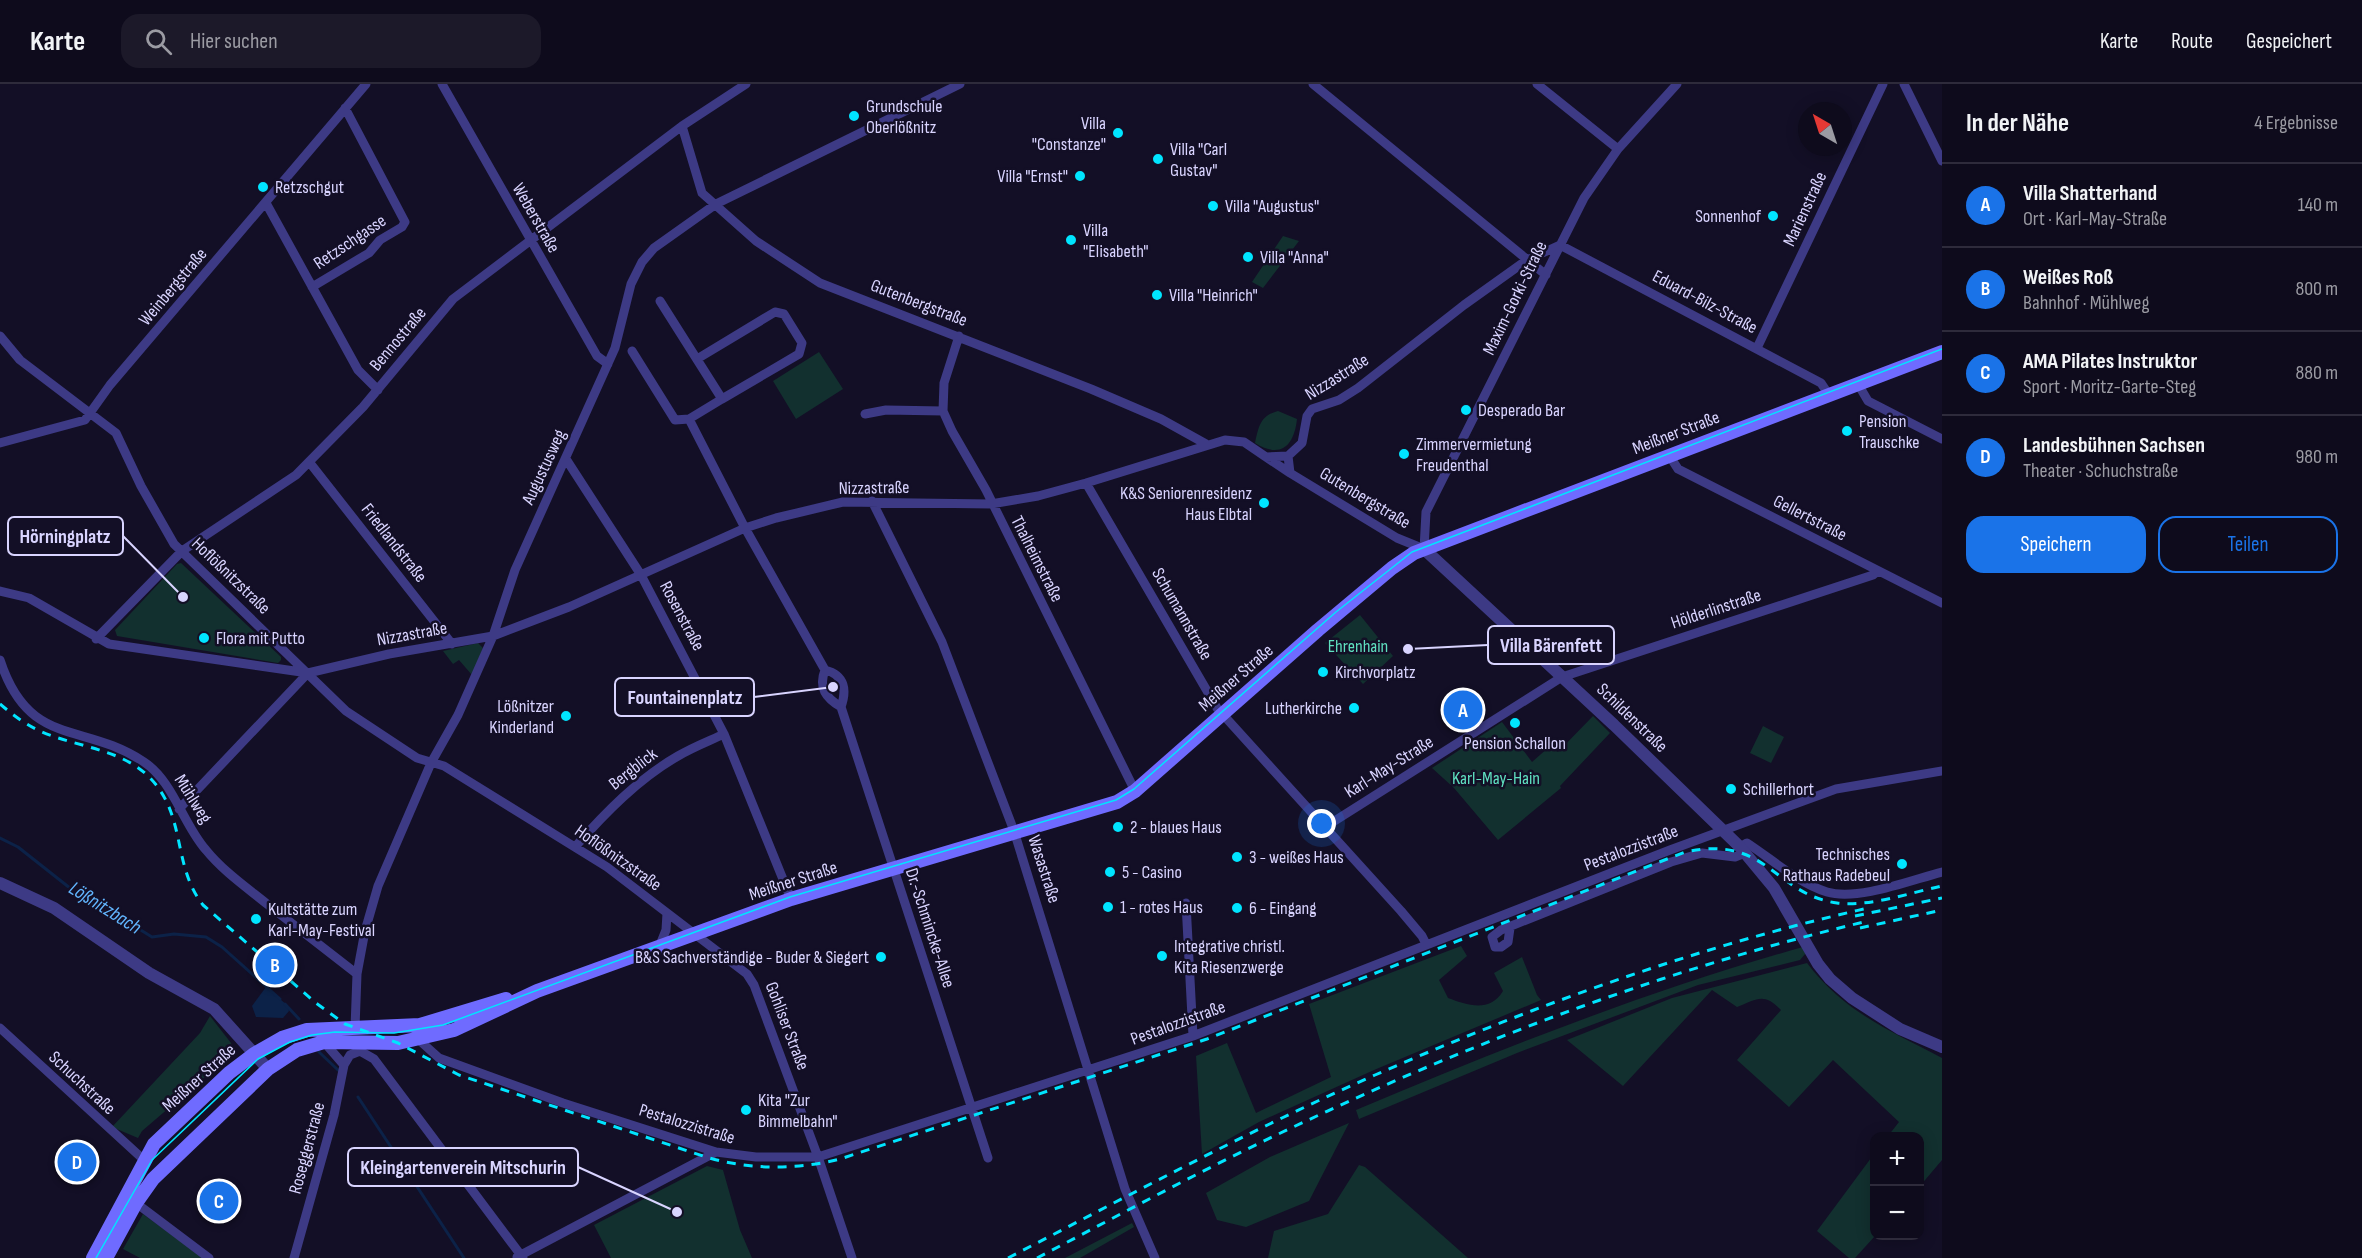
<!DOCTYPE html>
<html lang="de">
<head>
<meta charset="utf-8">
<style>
	:root { --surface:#0e0b1c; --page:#1c1929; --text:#f1f3f6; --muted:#9b9ba3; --line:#2e2b3b; --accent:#1a73e8 }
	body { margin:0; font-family:"Sofia Sans Condensed",sans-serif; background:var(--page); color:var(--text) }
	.controls { position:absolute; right:18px; bottom:18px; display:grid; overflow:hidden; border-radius:12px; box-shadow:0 3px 15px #0003 }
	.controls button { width:54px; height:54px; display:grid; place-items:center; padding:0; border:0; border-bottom:2px solid var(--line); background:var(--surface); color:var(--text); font:30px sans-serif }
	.compass { position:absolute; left:1798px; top:18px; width:54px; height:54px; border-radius:50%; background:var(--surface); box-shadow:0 3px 15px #0003; rotate:321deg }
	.you { position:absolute; left:1322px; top:740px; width:21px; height:21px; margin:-15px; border:4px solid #fff; border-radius:50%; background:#1a73e8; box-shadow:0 0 0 9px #1a73e833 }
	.badge { display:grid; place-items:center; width:39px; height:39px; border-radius:50%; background:var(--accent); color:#fff; font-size:20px; font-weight:700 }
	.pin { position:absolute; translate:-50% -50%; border:3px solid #fff; box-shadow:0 2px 6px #0006 }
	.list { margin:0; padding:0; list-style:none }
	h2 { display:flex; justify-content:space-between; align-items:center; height:78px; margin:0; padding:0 24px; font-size:26px }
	h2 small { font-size:20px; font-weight:400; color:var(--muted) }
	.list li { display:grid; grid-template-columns:39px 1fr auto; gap:18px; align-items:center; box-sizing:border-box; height:84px; padding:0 24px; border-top:2px solid var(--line) }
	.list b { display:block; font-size:22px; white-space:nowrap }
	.list p { margin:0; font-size:20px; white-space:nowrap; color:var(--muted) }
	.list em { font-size:20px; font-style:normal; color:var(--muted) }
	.actions { display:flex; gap:12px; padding:18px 24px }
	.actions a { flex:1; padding:14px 0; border:2px solid var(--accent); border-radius:18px; text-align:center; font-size:21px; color:var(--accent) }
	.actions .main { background:var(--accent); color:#fff }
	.icon { flex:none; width:33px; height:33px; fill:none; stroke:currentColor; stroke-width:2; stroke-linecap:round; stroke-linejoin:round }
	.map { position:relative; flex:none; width:1942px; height:1174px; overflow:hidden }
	header { display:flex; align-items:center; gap:36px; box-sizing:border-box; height:84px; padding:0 30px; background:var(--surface); border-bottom:2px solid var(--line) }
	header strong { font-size:28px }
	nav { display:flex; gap:33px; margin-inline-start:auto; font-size:21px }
	.search { width:420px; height:54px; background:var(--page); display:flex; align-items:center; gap:15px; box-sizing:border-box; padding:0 21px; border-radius:18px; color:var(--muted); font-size:22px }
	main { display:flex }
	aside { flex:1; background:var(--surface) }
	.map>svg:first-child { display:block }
</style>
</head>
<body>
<header>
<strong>Karte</strong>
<div class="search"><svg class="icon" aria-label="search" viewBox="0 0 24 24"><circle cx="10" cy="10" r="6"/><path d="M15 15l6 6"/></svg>Hier suchen</div>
<nav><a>Karte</a><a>Route</a><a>Gespeichert</a></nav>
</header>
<main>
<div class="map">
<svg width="1942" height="1174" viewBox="0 0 1942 1174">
	<rect width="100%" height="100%" fill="#130f26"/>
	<path fill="#12302f" d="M1283,152L1299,157L1263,204L1252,198Z
		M819,268L843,305L796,335L773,297Z
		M1278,327L1297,335C1294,362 1281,375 1255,359C1259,342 1260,332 1278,327Z
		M181,479L281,573V576L278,579L117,552L115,546L177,480Z
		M1360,531L1393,572L1363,600L1325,559Z
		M478,559L483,564L472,591L459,576L453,580L443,567Z
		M1593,632L1610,649L1560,702L1561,704L1498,756L1454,704L1432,684L1502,638L1532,678L1549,663L1558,668Z
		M1763,642L1784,653L1771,679L1750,669Z
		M1461,862L1467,872L1439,896L1448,914C1467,921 1490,929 1503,907L1494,889L1522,873L1537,911L1541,916L1374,986L1259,1038L1202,1070L1196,972L1227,959L1256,1029L1331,993L1309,920Z
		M1803,863L1806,869L1800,876L1698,901L1517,969L1359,1035L1356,1026C1503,964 1650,906 1803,863Z
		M1807,879C1844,928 1889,946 1942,974V1076L1920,1102V1052H1888L1899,1038L1833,976L1789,1023L1737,976L1781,926C1764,908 1757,915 1737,923L1712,906L1623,1002L1567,956L1672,914Z
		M210,932L231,959L233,969L142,1047L138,1054L112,1043L200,949Z
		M1349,1039L1309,1117L1246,1143L1217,1136L1206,1109L1270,1073Z
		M1874,1070L1875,1152L1855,1174H1849L1817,1147Z
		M1359,1081L1365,1083L1468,1174H1268L1274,1147L1328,1130Z
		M707,1082L723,1086L740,1146L752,1174H611L594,1141Z
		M143,1130L203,1174H140L123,1165Z
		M1132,1139L1134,1143L1080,1174H1065Z"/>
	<path fill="#0c2248" d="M266,903L287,921L289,927L283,934L256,933L252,922Z"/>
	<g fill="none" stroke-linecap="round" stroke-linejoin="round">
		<path stroke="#0c2248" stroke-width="3" d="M0,754L18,763L80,812L97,819L152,853L174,850L206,853L222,863L280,915
			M285,920L299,935
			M319,968L338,986
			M358,1013L464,1174"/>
		<path stroke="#3d3a85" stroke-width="9" d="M442,0L597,272L608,280
			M1313,0L1546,191
			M1537,0L1618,65
			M1904,0L1942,77
			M682,42L702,109L756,157L820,199L1091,305L1161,335L1206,360
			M266,119L358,286L378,306
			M312,203L369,169L380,156L402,143L405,138L345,24
			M0,252L20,276L116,349L141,402L174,460L346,627L417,674L444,682L607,783L747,890L754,901L818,1073L852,1174
			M959,252L944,299L943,327L952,347L986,406L1135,707
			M1757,264L1883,0
			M632,267L675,336L689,335L722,315L660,217
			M697,275L775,228L784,230L802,259L799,270L722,315
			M1858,300L1868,317L1942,355
			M865,330L886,326L943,327
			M689,335L745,444L825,586
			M0,359L85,336L110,301L366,0
			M1669,371L1678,385L1942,519
			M1288,372L1290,389L1397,454L1424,465L1426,428L1584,114L1618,65L1677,0
			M1266,373L1290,389
			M566,375L641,491L724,650L791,815
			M310,379L452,560
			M1086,399L1217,624L1401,827L1422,852L1426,860
			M872,417L942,558L1014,747L1125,1105L1155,1174
			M0,507L29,514L109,560L308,589
			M96,555L182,467L296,391L363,323L453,215L682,42L746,0
			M0,576C29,665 83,637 144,678C173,697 183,740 206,766C223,787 246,803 267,820C297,843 327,867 357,890
			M825,586C845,591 847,606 841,623C826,614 818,604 825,586Z
			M841,623L988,1074
			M179,725L308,589L389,570L493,552L569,523L745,444L776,434L843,418L991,420L1038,412L1086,399L1225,356L1244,358L1266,373L1288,372L1302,359L1307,332L1312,325L1339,316L1358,304L1464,221L1527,176L1560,161L1821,299L1829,311
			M1325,743L1562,593L1873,491L1878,487
			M575,763C605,729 638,695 678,672C693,663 709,657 724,650
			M1740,763L1747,759C1773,776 1798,799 1827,808C1858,817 1911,796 1942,788
			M1186,819L1193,952
			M1510,844L1508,858L1501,863H1495L1492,853L1501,846L1671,778L1702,769L1735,773L1745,769
			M660,861L666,846L667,829
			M0,944L144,1076
			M355,944L357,890L365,847L378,802L431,679L458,631L493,552L515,486L615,264L631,200L642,178L654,164L716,120L960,0
			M419,956L439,974L563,1019L716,1068L756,1073H818L1193,952L1670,766L1836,705L1942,687
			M324,958L344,981
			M136,1119L209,1174
			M517,1173L716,1068
			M294,1174L334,1031L344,981L350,971L360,967L374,975L523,1174"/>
		<path stroke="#3d3a85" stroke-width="12" d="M1424,465L1614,641L1740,763L1774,804L1818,880L1830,895L1852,914L1900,945L1942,963
			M0,799L54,824L149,889L214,925L268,985"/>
		<path stroke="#6f6bff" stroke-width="14" d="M93,1174L154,1060L229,989L254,970L282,954L307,946L420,941L506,915
			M106,1174L136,1119L153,1095L268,985L297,966L324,958L398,959L454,946L537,907L791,815L1117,718L1135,707L1318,546L1392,484L1414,469L1942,268"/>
		<path stroke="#00e5ff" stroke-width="1.5" d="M96,1174L152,1076L258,975L290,958L312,951L335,948L394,949L443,941L790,813L1116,716L1134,705L1336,528L1412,468L1942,265"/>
		<path stroke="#00e5ff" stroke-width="3" stroke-dasharray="9 8" stroke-linecap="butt" d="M0,620C13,631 26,641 42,648C82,665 129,665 157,702C185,739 174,784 203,821L316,919L345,940L398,959L459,991L706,1073C749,1086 797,1086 840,1075L1207,955L1685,768C1768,750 1773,810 1837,819C1870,823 1909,809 1942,802
			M1855,832L1942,814
			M1860,844L1942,826
			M1008,1174C1130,1111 1250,1046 1375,991C1533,922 1696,863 1864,825
			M1037,1174C1125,1128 1213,1080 1304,1038C1485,953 1673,883 1868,837"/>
	</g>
	<g fill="#00e5ff" stroke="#130f26" stroke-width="2">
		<circle cx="854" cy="32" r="6"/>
		<circle cx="1118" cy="49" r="6"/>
		<circle cx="1158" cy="75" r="6"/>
		<circle cx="1080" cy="92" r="6"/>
		<circle cx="263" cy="103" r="6"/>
		<circle cx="1213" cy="122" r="6"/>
		<circle cx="1773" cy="132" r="6"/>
		<circle cx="1071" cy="156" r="6"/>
		<circle cx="1248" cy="173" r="6"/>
		<circle cx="1157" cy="211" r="6"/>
		<circle cx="1466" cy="326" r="6"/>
		<circle cx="1847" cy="347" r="6"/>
		<circle cx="1404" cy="370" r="6"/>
		<circle cx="1264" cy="419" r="6"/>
		<circle cx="204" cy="554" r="6"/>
		<circle cx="1323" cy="588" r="6"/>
		<circle cx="1354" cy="624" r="6"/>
		<circle cx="566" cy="632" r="6"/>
		<circle cx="1515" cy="639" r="6"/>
		<circle cx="1731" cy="705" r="6"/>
		<circle cx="1118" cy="743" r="6"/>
		<circle cx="1237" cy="773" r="6"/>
		<circle cx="1902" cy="780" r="6"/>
		<circle cx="1110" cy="788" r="6"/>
		<circle cx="1108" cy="823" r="6"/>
		<circle cx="1237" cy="824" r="6"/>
		<circle cx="256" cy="835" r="6"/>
		<circle cx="1162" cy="872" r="6"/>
		<circle cx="881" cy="873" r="6"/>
		<circle cx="746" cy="1026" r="6"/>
	</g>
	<g text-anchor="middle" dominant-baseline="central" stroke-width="5" stroke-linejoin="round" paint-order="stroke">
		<g font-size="18" fill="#d9d4ff" stroke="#130f26" text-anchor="start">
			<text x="866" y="22">Grundschule<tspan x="866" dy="21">Oberlößnitz</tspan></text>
			<text x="1106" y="39" text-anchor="end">Villa<tspan x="1106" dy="21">"Constanze"</tspan></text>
			<text x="1170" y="65">Villa "Carl<tspan x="1170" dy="21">Gustav"</tspan></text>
			<text x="1068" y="92" text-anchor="end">Villa "Ernst"</text>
			<text x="275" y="103">Retzschgut</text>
			<text x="1225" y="122">Villa "Augustus"</text>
			<text x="1761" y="132" text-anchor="end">Sonnenhof</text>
			<text x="1083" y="146">Villa<tspan x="1083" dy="21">"Elisabeth"</tspan></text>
			<text x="1260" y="173">Villa "Anna"</text>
			<text x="1169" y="211">Villa "Heinrich"</text>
			<text x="1478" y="326">Desperado Bar</text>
			<text x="1859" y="337">Pension<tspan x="1859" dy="21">Trauschke</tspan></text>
			<text x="1416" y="360">Zimmervermietung<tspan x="1416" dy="21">Freudenthal</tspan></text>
			<text x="1252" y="409" text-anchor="end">K&amp;S Seniorenresidenz<tspan x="1252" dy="21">Haus Elbtal</tspan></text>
			<text x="216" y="554">Flora mit Putto</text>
			<text x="1335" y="588">Kirchvorplatz</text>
			<text x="554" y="622" text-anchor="end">Lößnitzer<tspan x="554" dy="21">Kinderland</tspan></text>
			<text x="1342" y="624" text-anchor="end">Lutherkirche</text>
			<text x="1515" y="659" text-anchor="middle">Pension Schallon</text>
			<text x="1743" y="705">Schillerhort</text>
			<text x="1130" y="743">2 - blaues Haus</text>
			<text x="1890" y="770" text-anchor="end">Technisches<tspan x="1890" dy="21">Rathaus Radebeul</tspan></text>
			<text x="1249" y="773">3 - weißes Haus</text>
			<text x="1122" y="788">5 - Casino</text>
			<text x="1120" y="823">1 - rotes Haus</text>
			<text x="1249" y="824">6 - Eingang</text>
			<text x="268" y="825">Kultstätte zum<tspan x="268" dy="21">Karl-May-Festival</tspan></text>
			<text x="1174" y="862">Integrative christl.<tspan x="1174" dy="21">Kita Riesenzwerge</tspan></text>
			<text x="869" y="873" text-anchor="end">B&amp;S Sachverständige - Buder &amp; Siegert</text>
			<text x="758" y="1016">Kita "Zur<tspan x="758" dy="21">Bimmelbahn"</tspan></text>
		</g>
		<g font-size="18" fill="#d9d4ff" stroke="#130f26">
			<text transform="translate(1805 125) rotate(-65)">Marienstraße</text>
			<text transform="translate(536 134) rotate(60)">Weberstraße</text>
			<text transform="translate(350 158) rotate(-34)">Retzschgasse</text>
			<text transform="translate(173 203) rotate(-50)">Weinbergstraße</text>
			<text transform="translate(1515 214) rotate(-64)">Maxim-Gorki-Straße</text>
			<text transform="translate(1705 218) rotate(28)">Eduard-Bilz-Straße</text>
			<text transform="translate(919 219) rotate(21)">Gutenbergstraße</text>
			<text transform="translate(398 255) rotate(-50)">Bennostraße</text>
			<text transform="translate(1337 293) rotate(-32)">Nizzastraße</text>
			<text transform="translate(1676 349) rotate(-21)">Meißner Straße</text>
			<text transform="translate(544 383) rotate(-65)">Augustusweg</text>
			<text transform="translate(874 404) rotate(-1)">Nizzastraße</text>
			<text transform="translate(1365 414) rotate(31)">Gutenbergstraße</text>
			<text transform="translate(1810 434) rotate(27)">Gellertstraße</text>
			<text transform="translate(394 459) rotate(52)">Friedlandstraße</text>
			<text transform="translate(1037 475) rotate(63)">Thalheimstraße</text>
			<text transform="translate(231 492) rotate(44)">Hoflößnitzstraße</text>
			<text transform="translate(1716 525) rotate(-18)">Hölderlinstraße</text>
			<text transform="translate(1182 530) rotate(60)">Schumannstraße</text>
			<text transform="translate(682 532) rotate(62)">Rosenstraße</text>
			<text transform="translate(412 550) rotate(-10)">Nizzastraße</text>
			<text transform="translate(1236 594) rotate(-41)">Meißner Straße</text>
			<text transform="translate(1632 634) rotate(44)">Schildenstraße</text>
			<text transform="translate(1389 683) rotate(-32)">Karl-May-Straße</text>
			<text transform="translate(633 685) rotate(-38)">Bergblick</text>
			<text transform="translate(193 715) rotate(58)">Mühlweg</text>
			<text transform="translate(1631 764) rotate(-21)">Pestalozzistraße</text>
			<text transform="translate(618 774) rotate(35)">Hoflößnitzstraße</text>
			<text transform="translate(1044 785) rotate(72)">Wasastraße</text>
			<text transform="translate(793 797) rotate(-18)">Meißner Straße</text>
			<text transform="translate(930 844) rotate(72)">Dr.-Schmincke-Allee</text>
			<text transform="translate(1178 939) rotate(-20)">Pestalozzistraße</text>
			<text transform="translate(787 942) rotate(69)">Gohliser Straße</text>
			<text transform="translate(199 994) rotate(-42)">Meißner Straße</text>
			<text transform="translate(82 999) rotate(43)">Schuchstraße</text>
			<text transform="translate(687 1040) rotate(17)">Pestalozzistraße</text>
			<text transform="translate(307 1064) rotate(-75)">Roseggerstraße</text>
		</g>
		<g font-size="18" fill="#5fe0c0" stroke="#130f26">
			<text x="1358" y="562">Ehrenhain</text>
			<text x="1496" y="694">Karl-May-Hain</text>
		</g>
		<g font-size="20" font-style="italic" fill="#62b6ff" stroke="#130f26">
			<text transform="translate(105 824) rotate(32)">Lößnitzbach</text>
		</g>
	</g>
	<path fill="none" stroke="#d9d4ff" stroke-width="2" d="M183 513L123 452M1408 565L1488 561M833 603L754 613M677 1128L578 1083"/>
	<g fill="#d9d4ff" stroke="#130f26" stroke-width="2">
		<circle cx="183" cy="513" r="6"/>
		<circle cx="1408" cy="565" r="6"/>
		<circle cx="833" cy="603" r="6"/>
		<circle cx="677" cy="1128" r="6"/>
	</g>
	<g fill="#130f26" stroke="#d9d4ff" stroke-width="2">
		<rect x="8" y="433" width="115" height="38" rx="6"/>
		<rect x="1488" y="542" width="126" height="38" rx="6"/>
		<rect x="615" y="594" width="139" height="38" rx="6"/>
		<rect x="348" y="1064" width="230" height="38" rx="6"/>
	</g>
	<g font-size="20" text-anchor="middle" font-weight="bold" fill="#d9d4ff">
		<text x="65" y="459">Hörningplatz</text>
		<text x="1551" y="568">Villa Bärenfett</text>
		<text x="685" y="620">Fountainenplatz</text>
		<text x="463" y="1090">Kleingartenverein Mitschurin</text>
	</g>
</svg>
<div class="controls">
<button>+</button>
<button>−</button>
</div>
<svg class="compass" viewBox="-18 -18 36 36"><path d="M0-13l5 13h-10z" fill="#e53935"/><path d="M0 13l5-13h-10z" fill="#9b9ba3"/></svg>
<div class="you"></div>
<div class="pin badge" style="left:1463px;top:626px">A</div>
<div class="pin badge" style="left:275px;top:881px">B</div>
<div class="pin badge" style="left:219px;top:1117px">C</div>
<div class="pin badge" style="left:77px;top:1078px">D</div>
</div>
<aside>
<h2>In der Nähe<small>4 Ergebnisse</small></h2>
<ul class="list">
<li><span class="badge">A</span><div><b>Villa Shatterhand</b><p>Ort · Karl-May-Straße</p></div><em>140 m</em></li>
<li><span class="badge">B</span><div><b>Weißes Roß</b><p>Bahnhof · Mühlweg</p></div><em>800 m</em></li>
<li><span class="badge">C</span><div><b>AMA Pilates Instruktor</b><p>Sport · Moritz-Garte-Steg</p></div><em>880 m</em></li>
<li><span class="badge">D</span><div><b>Landesbühnen Sachsen</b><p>Theater · Schuchstraße</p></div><em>980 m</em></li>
</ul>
<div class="actions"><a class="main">Speichern</a><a>Teilen</a></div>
</aside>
</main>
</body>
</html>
